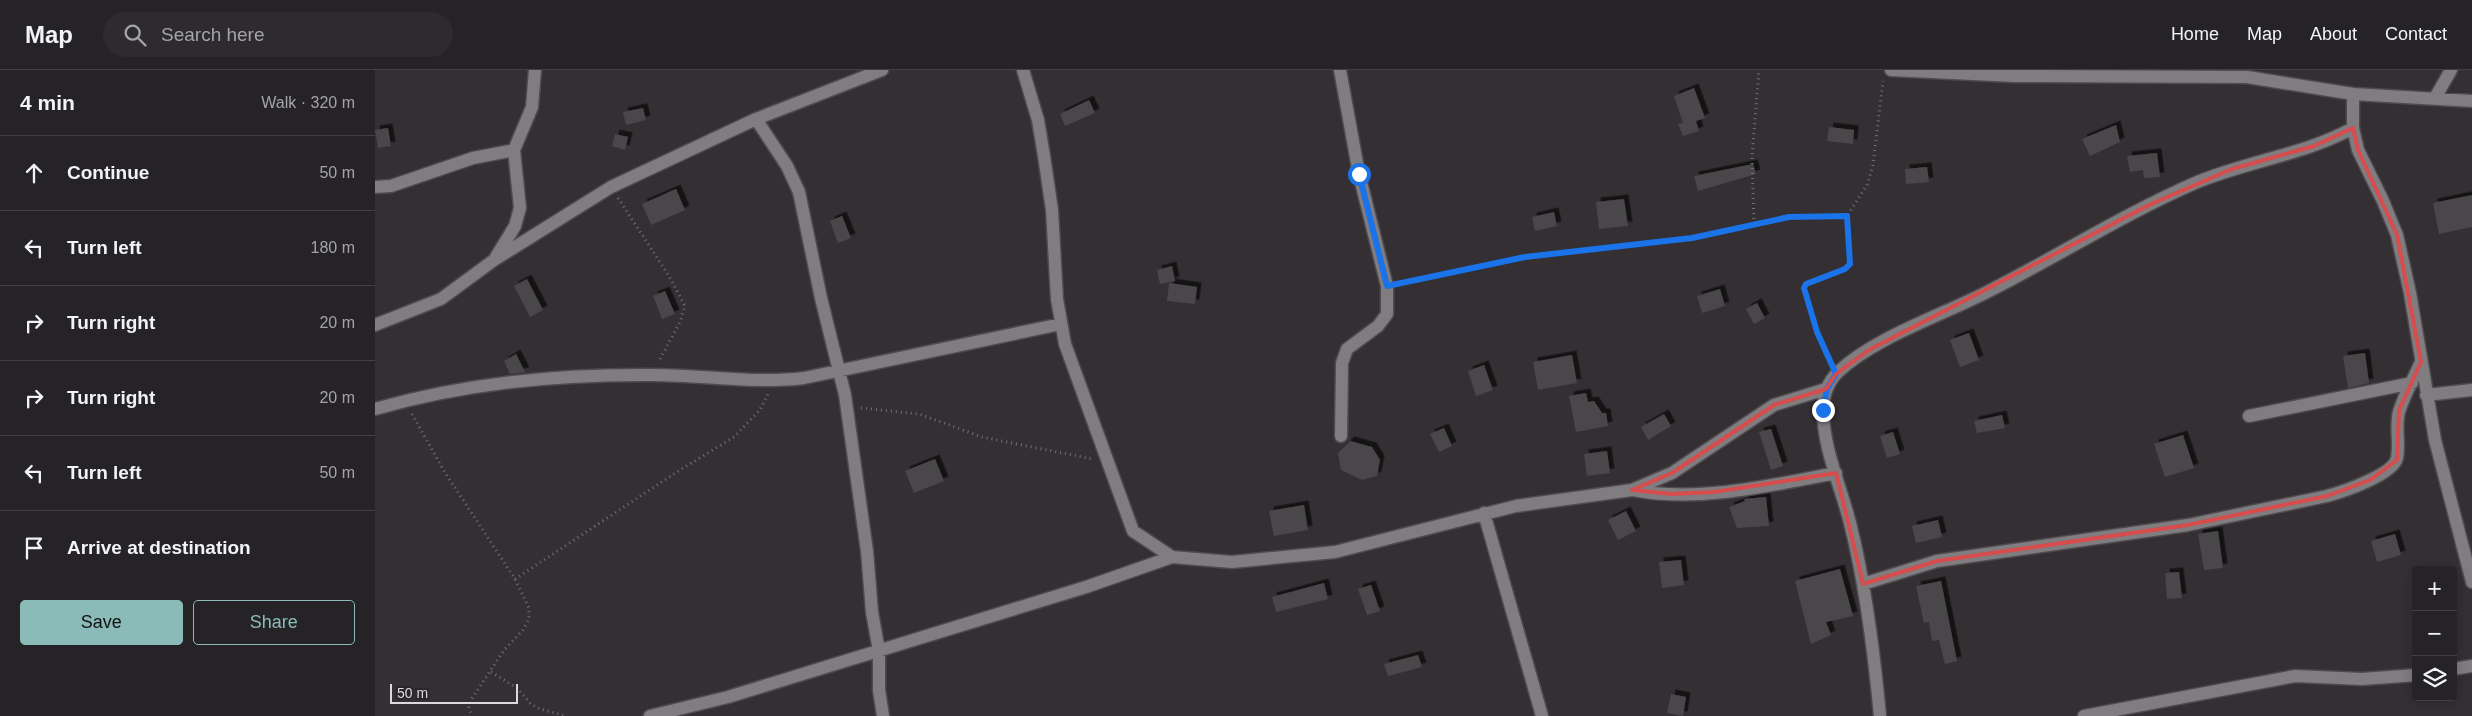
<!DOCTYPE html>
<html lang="en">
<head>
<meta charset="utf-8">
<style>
	:root { --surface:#262326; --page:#2e2b2e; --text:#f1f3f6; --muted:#a4a4a7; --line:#424043; --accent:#8bbbb9 }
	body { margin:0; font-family:Helvetica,sans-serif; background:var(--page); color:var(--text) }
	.controls { position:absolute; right:15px; bottom:15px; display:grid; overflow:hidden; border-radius:5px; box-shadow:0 2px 12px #0003 }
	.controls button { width:45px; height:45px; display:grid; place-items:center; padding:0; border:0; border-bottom:1px solid var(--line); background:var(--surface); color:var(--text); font:25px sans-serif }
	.scale { position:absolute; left:15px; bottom:12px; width:128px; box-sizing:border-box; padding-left:5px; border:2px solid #dcdadc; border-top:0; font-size:14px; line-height:18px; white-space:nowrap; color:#dcdadc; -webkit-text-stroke:4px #292529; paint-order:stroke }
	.stop { position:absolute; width:15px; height:15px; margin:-11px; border:4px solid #1a73e8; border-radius:50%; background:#fff }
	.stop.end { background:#1a73e8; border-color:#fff; box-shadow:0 1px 5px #0008 }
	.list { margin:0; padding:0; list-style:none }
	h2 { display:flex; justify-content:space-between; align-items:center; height:65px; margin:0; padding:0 20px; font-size:21px }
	h2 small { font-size:16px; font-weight:400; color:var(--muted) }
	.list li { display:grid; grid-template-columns:32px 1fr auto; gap:15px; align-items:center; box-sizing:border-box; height:75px; padding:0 20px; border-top:1px solid var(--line) }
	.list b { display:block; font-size:19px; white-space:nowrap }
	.list em { font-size:16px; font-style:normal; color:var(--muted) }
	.actions { display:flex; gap:10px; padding:15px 20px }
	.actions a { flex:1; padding:11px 0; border:1px solid var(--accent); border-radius:5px; text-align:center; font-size:18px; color:var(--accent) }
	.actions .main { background:var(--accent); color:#111 }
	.icon { flex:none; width:28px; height:28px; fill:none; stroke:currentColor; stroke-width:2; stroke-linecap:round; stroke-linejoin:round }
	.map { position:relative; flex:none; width:2097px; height:646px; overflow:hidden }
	header { display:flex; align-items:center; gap:30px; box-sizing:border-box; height:70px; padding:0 25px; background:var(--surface); border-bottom:1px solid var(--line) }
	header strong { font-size:24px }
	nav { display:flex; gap:28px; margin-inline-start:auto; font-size:18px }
	.search { width:350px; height:45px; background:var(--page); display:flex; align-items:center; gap:12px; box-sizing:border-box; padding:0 18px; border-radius:28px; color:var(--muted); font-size:19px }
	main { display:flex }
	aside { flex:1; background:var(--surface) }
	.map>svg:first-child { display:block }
</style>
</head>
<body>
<header>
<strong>Map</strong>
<div class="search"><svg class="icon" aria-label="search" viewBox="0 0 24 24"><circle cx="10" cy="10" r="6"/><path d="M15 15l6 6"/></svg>Search here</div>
<nav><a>Home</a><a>Map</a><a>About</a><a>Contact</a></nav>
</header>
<main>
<aside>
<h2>4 min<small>Walk · 320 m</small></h2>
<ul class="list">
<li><svg class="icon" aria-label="ahead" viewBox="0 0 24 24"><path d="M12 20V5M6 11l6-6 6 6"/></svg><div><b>Continue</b></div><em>50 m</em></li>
<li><svg class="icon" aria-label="left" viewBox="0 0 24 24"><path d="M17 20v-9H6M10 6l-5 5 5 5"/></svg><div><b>Turn left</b></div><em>180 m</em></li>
<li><svg class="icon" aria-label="right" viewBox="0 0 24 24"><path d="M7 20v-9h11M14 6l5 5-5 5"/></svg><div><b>Turn right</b></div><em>20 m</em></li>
<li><svg class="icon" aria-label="right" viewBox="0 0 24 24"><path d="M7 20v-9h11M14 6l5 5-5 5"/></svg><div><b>Turn right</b></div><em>20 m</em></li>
<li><svg class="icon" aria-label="left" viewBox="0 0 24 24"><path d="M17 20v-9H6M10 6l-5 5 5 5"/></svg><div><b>Turn left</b></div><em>50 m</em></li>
<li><svg class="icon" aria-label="arrive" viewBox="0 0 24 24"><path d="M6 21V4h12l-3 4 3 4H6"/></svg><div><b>Arrive at destination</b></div></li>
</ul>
<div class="actions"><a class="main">Save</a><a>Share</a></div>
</aside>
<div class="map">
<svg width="2097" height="646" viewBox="0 0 2097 646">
	<defs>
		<filter id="shadow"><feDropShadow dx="4.5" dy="-4.5" stdDeviation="0" flood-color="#0009"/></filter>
	</defs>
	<rect width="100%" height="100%" fill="#332f33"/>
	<path fill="#4a464a" filter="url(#shadow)" d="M1319,18L1330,48L1321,51L1324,61L1308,66L1303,54L1308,53L1299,26Z
		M714,30L720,43L690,56L685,44Z
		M268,38L271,50L251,55L248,42Z
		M1741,55L1745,72L1715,86L1707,69Z
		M1454,57L1479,60L1478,74L1452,71Z
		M13,58L16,76L3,78L0,60Z
		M240,64L253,67L250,80L237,76Z
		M1782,83L1785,107L1769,108L1768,100L1755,102L1752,86Z
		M1378,94L1381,104L1323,121L1319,106Z
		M1552,97L1554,112L1531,114L1530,99Z
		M301,119L310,140L276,155L267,134Z
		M2097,125V157L2064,164L2058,133Z
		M1249,129L1253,156L1224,159L1221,132Z
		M1179,142L1182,156L1160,161L1157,147Z
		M467,146L476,168L463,173L455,151Z
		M797,196L800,211L785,214L782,200Z
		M152,209L168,240L155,247L139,216Z
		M794,213L822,217L820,234L792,231Z
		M1345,219L1350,236L1327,243L1322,226Z
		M290,221L300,244L287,249L278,226Z
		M1382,233L1390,248L1379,254L1371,239Z
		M1594,263L1604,290L1585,297L1575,270Z
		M1990,283L1994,313L1973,318L1968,286Z
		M141,284L150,302L135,304L129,291Z
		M1197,285L1202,313L1163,320L1158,292Z
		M1109,295L1118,320L1101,326L1093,301Z
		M1211,323L1213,332L1219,331L1227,343H1231L1233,356L1201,362L1194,326Z
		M1289,344L1296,356L1273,370L1266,357Z
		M1627,345L1630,358L1602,363L1599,351Z
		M1069,358L1077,376L1064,382L1055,364Z
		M1396,359L1408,396L1396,400L1384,362Z
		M1518,362L1525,384L1512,388L1505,366Z
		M1808,365L1819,398L1790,407L1779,374Z
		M975,371L997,377L1005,390L1002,406L987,410L966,400L963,383Z
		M1232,381L1235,403L1212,406L1209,384Z
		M560,389L569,411L539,423L530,401Z
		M1391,427L1394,456L1362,458L1354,437L1370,431L1369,429Z
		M929,435L933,460L899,466L894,441Z
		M1251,441L1261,461L1243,470L1233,450Z
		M1563,450L1567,467L1541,473L1537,456Z
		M1843,461L1848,498L1829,500L1823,464Z
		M2020,464L2026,485L2002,492L1996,471Z
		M1306,490L1309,515L1287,518L1284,492Z
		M1465,499L1478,546L1451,552L1456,565L1436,574L1420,511Z
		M1804,502L1807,528L1792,529L1790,503Z
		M1566,511L1582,591L1570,594L1564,570L1557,571L1554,552L1549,553L1541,516Z
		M949,513L953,529L901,542L897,527Z
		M996,515L1005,541L992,545L983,519Z
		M1043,585L1047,597L1013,606L1009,594Z
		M1296,624L1311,627L1308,646L1292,643Z"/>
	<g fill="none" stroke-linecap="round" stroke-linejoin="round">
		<g stroke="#4e4a4e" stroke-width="15">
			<path id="minor" d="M648,0L663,50L669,86L677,140L682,229L690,274L758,461L797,487
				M965,0L984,104L1012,216V244L1003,256L972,279L967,293L966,366
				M1516,0L1639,6L1872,7L1978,24L2097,31
				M1978,24V58L1983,80L2008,131L2022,165L2035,223L2060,370L2097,512
				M2060,28L2076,0
				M381,49L412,96L424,122L446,228L470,325L492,481L497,542L504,581V620L508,646
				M0,117L16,116L98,88L139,80
				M121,187L140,156L145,138L139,80L157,37L160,0
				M0,255L66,229L119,190L236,117L381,49L507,0
				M2051,325L2097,320
				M0,339C90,313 185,304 278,305C329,305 379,314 429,308L686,254
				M1874,346L2037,313
				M1258,420C1321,433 1399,415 1461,403
				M1109,443L1167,646
				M1488,514L1562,491L1813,455L1952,426C1967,422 2018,405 2022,388C2025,373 2020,357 2024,342C2029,325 2039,308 2046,292
				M2078,599L2097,596
				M275,646L353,627L711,517L797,487L857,492L960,482L1141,436L1257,420L1297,403L1399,335L1451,319
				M1505,646C1499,582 1491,516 1475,453C1466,417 1448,378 1448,340C1448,326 1453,312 1463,302C1500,267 1568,245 1614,221C1683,186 1749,144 1820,113C1872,91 1929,85 1978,58
				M1709,646L1920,606L1987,609L2041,605"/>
		</g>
		<path stroke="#737073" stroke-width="3" stroke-dasharray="1 4" stroke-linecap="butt" d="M243,128L294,206L310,236L305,252L284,291
			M1379,154L1377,87L1384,0
			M1025,214L1150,187L1317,168L1414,147L1472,146
			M1455,290L1442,262L1429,218L1431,214L1470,199L1475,194L1472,146L1492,115L1498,95L1508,11
			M486,338L544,344L607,367L717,389
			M37,344L69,401L140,509L154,538V549L148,560L129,580L96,630L94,637L97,646
			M140,509L305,400L359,367L385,340L393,324
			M116,602L142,618L156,634L165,639L191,646"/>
		<use href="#minor" stroke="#7f7d7f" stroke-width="12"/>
	</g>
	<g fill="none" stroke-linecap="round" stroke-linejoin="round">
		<path stroke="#1a73e8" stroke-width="6" d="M984,104L1012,216L1150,187L1317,168L1414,147L1472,146L1475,194L1470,199L1431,214L1429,218L1442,262L1461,304L1452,319L1448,340"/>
	</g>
	<path fill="none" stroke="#d74c4c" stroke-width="4" stroke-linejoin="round" d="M1978,58L1983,80L2022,165L2046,292L2024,340L2022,390L1995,410L1952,426L1813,455L1562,491L1488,514L1461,403L1339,422L1296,424L1257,420L1297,403L1399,335L1451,319L1461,304L1494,280L1776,134L1857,99L1939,76Z"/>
</svg>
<div class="controls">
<button>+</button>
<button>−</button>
<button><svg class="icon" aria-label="layers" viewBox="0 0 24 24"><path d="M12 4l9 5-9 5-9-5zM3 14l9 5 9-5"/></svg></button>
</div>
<div class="scale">50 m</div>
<div class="stop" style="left:984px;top:104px"></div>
<div class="stop end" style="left:1448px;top:340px"></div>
</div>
</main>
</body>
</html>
